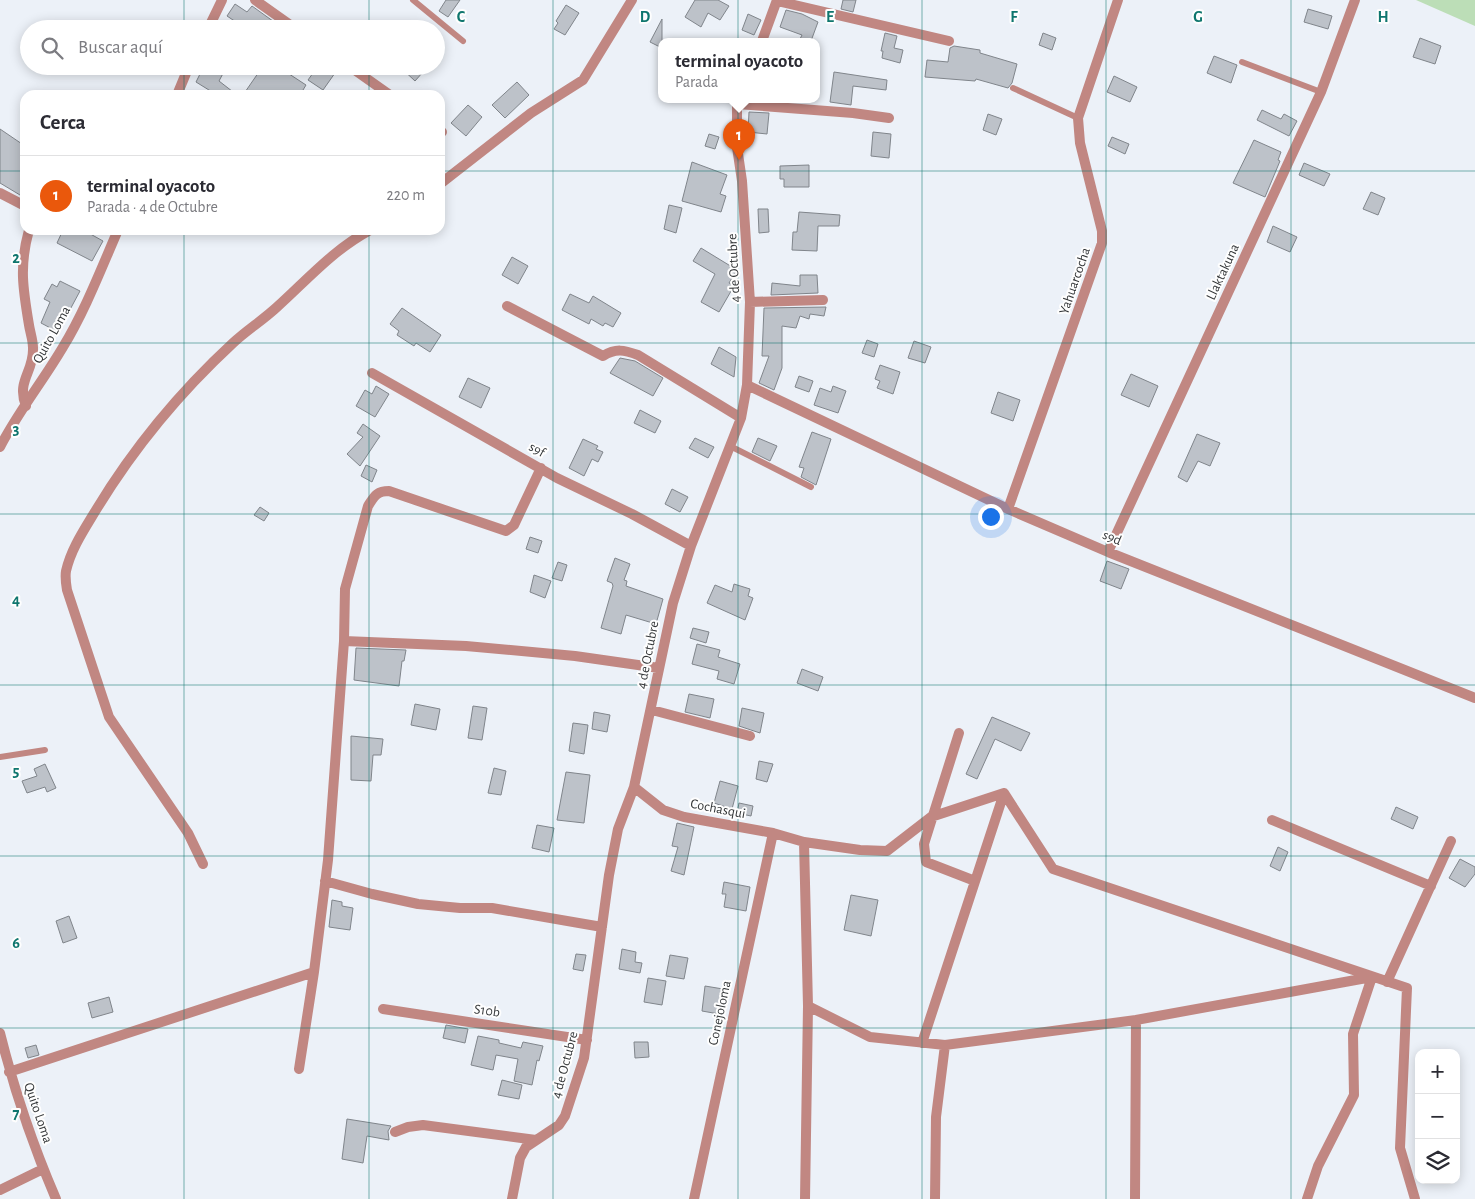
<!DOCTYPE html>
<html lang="es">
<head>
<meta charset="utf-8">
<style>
	:root { --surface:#fff; --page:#f7f7f7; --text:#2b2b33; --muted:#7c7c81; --line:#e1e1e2; --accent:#ea580c }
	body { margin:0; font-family:"Alegreya Sans",sans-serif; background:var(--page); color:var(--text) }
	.controls { position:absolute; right:15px; bottom:15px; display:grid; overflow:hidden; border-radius:10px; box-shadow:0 2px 12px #0003 }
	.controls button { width:45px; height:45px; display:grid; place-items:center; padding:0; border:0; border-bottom:1px solid var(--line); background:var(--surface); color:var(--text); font:25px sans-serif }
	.you { position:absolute; left:990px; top:516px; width:18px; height:18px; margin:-12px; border:4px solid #fff; border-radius:50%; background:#1a73e8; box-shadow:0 0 0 8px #1a73e833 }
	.badge { display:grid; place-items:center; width:32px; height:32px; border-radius:50%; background:var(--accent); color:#fff; font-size:16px; font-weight:700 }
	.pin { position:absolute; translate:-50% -41px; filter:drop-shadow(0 1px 2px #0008) }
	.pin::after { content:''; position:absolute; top:26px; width:18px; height:15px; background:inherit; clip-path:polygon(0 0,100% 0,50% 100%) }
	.popup { position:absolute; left:658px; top:38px; width:162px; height:65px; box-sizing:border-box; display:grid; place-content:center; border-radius:10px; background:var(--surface); filter:drop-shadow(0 1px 4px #0005); font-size:16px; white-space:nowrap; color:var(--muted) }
	.popup b { font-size:19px; color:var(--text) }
	.popup::after { content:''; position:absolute; left:50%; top:100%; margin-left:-10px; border:10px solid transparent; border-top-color:var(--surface) }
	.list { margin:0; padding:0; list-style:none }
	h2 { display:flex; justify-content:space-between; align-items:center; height:65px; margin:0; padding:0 20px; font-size:21px }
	h2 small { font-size:16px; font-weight:400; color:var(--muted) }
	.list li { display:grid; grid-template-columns:32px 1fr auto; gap:15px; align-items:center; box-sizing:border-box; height:80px; padding:0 20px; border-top:1px solid var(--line) }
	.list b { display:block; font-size:19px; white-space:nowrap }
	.list p { margin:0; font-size:16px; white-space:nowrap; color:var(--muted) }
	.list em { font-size:16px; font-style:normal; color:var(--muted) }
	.icon { flex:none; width:28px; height:28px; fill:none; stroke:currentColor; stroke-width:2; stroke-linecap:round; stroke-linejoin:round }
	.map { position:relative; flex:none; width:1475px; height:1199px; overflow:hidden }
	.search { position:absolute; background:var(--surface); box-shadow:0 2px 12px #0003; left:20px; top:20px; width:425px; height:55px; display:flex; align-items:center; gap:12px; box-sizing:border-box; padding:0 18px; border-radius:28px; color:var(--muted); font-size:19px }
	.panel { position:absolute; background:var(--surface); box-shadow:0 2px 12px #0003; left:20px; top:90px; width:425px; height:145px; border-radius:15px }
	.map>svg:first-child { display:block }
</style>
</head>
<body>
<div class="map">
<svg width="1475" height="1199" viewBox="0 0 1475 1199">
	<rect width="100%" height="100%" fill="#ecf1f8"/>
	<path fill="#bcdeb7" d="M1416,0H1475V26Z"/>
	<path fill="#bdc2c9" stroke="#80858b" d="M446,0H460L448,17L439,11Z
		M695,0H718L729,6L720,20L708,13L701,27L685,17Z
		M843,0H856L853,12L841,9Z
		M235,4L247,12L252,6L284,29H232L236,22L227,16Z
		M566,5L579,13L565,35L554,29L558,23L556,21Z
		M1308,9L1332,16L1328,29L1304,22Z
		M786,10L802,14L818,22L811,41H799L802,35L780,27Z
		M748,14L761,20L754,35L742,30Z
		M662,19V48L650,42Z
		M885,33L897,36L894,48L903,50L900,63L882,58L883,51H881Z
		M1043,33L1056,38L1052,50L1039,45Z
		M1420,38L1441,46L1435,64L1413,57Z
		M954,46L980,50V53L1017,64L1012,83L1008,88L976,79L975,81L925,77L927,60L948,62L950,48Z
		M1214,56L1237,65L1231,83L1207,73Z
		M204,66H227L219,81L237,95H217L196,82Z
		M263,66H277L306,85L300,95H243Z
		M318,66H325L335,73L323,90L308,80Z
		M399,66H417L423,72L415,81Z
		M834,72L887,80L886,90L853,86L851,105L830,102Z
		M1114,76L1137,87L1130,102L1107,92Z
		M517,82L529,95L505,118L492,105Z
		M468,105L482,117L466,136L451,123Z
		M1262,110L1281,119L1284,114L1297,121L1289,136L1257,120Z
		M749,112L769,113L767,134L748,132Z
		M988,114L1002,119L996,135L983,130Z
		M0,129L25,146V198L0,183Z
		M873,132L891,134L889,158L871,156Z
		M709,134L719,137L715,149L705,146Z
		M1112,137L1129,144L1125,154L1108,146Z
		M1254,140L1281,152L1278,160L1280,161L1265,197L1233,183Z
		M692,162L727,175L720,194L726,196L721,212L682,201Z
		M1304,163L1330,174L1324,186L1299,175Z
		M809,165V187H784V179H780V166Z
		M1371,192L1385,198L1378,215L1363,209Z
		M669,205L682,208L676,233L664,229Z
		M758,209H768L769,232L759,233Z
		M799,212L840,215L839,226H818L817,251L792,250L793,232H797Z
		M1273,226L1297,237L1290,252L1267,242Z
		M63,230H77L84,233L85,231L103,241L92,261L57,243Z
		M701,248L737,270L729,283L734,286L719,312L701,302L715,274L693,261Z
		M512,257L528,266L518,284L502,275Z
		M800,275H817L818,293L771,295L772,283L800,286Z
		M60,281L80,291L58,332L41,323L50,302L44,299L52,284L57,287Z
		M570,294L589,303L593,296L621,313L613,327L605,323L603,326L591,319L589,324L562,310Z
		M826,307L824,316L810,314L809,319L800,316L796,328L782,326V368L774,390L759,383L769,356H762L764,308Z
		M402,308L441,335L430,352L416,343L414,346L397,335L399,331L390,324Z
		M867,340L878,344L874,357L862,353Z
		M914,341L931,347L925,363L908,358Z
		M719,347L736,357L734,377L711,364Z
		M620,358L635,361L663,378L653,396L610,373Z
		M880,365L900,372L893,394L877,388L880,381L875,379Z
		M1131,374L1158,386L1149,407L1121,395Z
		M799,376L813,381L809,392L795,387Z
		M468,378L490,388L481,408L459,397Z
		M376,386L389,394L375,417L356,406L365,390L372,394Z
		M833,386L846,391L838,413L814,405L820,388L831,392Z
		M998,392L1020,400L1013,421L991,413Z
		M640,410L661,421L655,433L634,423Z
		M363,424L380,436L360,466L347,454L363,437L357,433Z
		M812,432L831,439L816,485L801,477L804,468L799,467Z
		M1197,434L1220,443L1210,466L1198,461L1187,482L1178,477Z
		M695,438L714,447L708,458L689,448Z
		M758,438L777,446L770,461L752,452Z
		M583,439L598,446L596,449L603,452L598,462L592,459L584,476L569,468Z
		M366,465L377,470L372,482L361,476Z
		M672,489L688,497L680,512L665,504Z
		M260,507L269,513L264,521L254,515Z
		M530,537L542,541L538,553L526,549Z
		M615,558L630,564L624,580L627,581L626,586L663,599L656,624L626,615L621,634L601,628L613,586L612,583L607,581Z
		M1107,561L1129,569L1121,589L1100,581Z
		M558,562L567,565L562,581L552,578Z
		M534,575L551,581L545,598L530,592Z
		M734,584L750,589L748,596L753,598L745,620L707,603L715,585L732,592Z
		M693,628L709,632L706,643L690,638Z
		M697,644L720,650L718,657L740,664L734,684L717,679L719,671L692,664Z
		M356,648L406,650L404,661H402L399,686L354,680Z
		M802,669L823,677L818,691L797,683Z
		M689,694L714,699L710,718L685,712Z
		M415,704L440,709L436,730L411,725Z
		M473,706L487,708L482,740L468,738Z
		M742,708L764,713L760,733L739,726Z
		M594,712L610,715L607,732L592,729Z
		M992,717L1030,733L1021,751L995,739L977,779L966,774Z
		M573,723L588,725L584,754L569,751Z
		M351,736L383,739L381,755H373L371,781L351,780Z
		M759,761L773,764L767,782L756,779Z
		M45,764L56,788L47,792L45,787L27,793L22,781L37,776L34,769Z
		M494,768L506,771L501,795L488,793Z
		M566,772L590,775L584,823L557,820Z
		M720,781L738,786L732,809L714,803Z
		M739,803L753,806L751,816L737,813Z
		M1396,807L1418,817L1413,829L1391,819Z
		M677,823L694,827L684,875L671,871L678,847L672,846Z
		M537,825L554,828L549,852L532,848Z
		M1278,847L1288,852L1280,871L1270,866Z
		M1460,859L1475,867V874L1465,887L1449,878Z
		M724,882L750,887L746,911L724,907L726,894H722Z
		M851,895L878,900L871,936L844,930Z
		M332,900L342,902V906L353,908L350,930L329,927Z
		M69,916L77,938L63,943L56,921Z
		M622,949L636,952L635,962L642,963L640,973L619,969Z
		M576,954L586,955L583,971L573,969Z
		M670,955L688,958L684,979L666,976Z
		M648,978L666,981L662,1005L644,1002Z
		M705,986L723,989L719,1014L702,1011Z
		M109,997L113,1012L92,1018L88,1003Z
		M446,1025L468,1029L465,1043L443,1038Z
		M478,1036L499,1040V1043L521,1048L523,1042L543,1046L539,1061L537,1060L532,1085L514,1081L518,1059L496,1055L493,1070L471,1065Z
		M634,1042H648L649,1057L635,1058Z
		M36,1045L39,1055L28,1058L25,1048Z
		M502,1080L522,1085L519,1099L498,1095Z
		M347,1119L391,1126L388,1131L389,1140L367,1136L363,1163L342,1159Z"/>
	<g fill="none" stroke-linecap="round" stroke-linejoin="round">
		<path stroke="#c18782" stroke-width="6" d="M413,0L463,41
			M1242,62L1321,92
			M1013,88L1078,118
			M730,446L811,487
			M0,757L45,750"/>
		<path stroke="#c18782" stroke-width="10" d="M255,0L296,29
			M777,1L949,41
			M208,29L222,0
			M762,41L777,0
			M349,66L390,95
			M177,95L189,66
			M737,104L853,113L889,118
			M440,130L442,132
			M440,184L531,113L583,80L632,0
			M0,193L25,206
			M750,302L823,300
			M507,306L603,356C616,348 624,350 638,355L741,418
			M372,373L557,478L632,514L691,546
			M747,385L1008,509L1108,552L1475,698
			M26,406C16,381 34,372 33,348C33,340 30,332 29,325C23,289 19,266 29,230
			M0,447C18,412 43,381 63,347C85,311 101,269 118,230
			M1008,509L1102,243V231L1080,143L1078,118L1118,0
			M1108,552L1321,92L1355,0
			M344,641L466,646L575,656L659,668
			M652,710L750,736
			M959,733L924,844L926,862L975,881
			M634,787L663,810L684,817L773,833L804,842L860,850L887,851L931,817L1004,793L1053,869L1407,988L1400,1148L1415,1199
			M1272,820L1431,886
			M804,842L808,1006L805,1199
			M203,864L188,833L109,717L67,590C66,584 65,577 66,571C71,549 84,530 96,510C133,449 180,392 233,343C247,330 263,320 277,307C308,279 333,250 370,230
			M325,881L372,894L418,904L460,908H492L602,927
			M1387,982L1451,841
			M808,1006L870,1037L945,1045
			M383,1009L587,1040
			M0,1033C14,1089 33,1146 56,1199
			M922,1043L1004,793
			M299,1069L314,972L328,860L344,641L345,589L368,506C374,497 376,491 389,491L506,531L514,525L541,468
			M9,1072L314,972
			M395,1132L408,1127L423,1125L536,1140
			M0,1190L43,1169
			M512,1199L520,1158L526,1147L559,1125L565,1116L584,1058L609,875L618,829L634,787L673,603L691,546L741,418L747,385L750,302L742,181L737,147V104L739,99
			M694,1199L773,833
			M935,1199L936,1117L945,1045L1136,1020
			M1135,1199L1136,1020L1372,977L1353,1034L1354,1095L1318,1166L1307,1199"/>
	</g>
	<path fill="none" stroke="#0f766e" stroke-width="1" stroke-opacity="0.55" d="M184,0V29M369,0V29M553,0V1199M738,0V1199M922,0V1199M1106,0V1199M1291,0V1199M184,66V95M369,66V95M0,171H25M440,171H1475M184,230V1199M369,230V1199M0,343H1475M0,514H1475M0,685H1475M0,856H1475M0,1028H1475"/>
	<g text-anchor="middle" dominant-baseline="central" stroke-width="4" stroke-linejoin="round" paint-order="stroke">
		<g font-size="14" fill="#343739" stroke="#fefefe">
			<text transform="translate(734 268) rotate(-93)">4 de Octubre</text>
			<text transform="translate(1223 272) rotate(-65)">Llaktakuna</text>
			<text transform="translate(1075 281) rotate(-71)">Yahuarcocha</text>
			<text transform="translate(52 335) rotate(-61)">Quito Loma</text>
			<text transform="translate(537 450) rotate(29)">s9f</text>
			<text transform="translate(1112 538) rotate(23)">s9d</text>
			<text transform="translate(648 655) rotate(-79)">4 de Octubre</text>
			<text transform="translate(718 809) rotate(11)">Cochasqui</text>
			<text transform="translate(487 1011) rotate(8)">S10b</text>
			<text transform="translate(720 1013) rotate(-78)">Conejoloma</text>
			<text transform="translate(565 1065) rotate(-75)">4 de Octubre</text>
			<text transform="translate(38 1113) rotate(71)">Quito Loma</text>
		</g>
	</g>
	<g font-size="16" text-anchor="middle" font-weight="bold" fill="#0f766e" stroke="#fefefe" stroke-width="4" stroke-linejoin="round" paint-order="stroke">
		<text x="461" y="22">C</text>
		<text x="645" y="22">D</text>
		<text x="830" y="22">E</text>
		<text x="1014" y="22">F</text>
		<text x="1198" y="22">G</text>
		<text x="1383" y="22">H</text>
		<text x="16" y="263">2</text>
		<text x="16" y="434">3</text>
		<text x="16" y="605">4</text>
		<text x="16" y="776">5</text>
		<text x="16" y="948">6</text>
		<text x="16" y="1119">7</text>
	</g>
</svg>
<div class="controls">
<button>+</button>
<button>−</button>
<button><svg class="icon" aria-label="layers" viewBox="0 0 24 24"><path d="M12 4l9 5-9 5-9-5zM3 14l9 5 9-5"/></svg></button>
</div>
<div class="you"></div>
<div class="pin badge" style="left:739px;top:160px">1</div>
<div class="popup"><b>terminal oyacoto</b>Parada</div>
<div class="search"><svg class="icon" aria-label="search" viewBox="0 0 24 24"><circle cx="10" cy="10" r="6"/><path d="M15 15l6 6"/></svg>Buscar aquí</div>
<section class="panel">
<h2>Cerca<small></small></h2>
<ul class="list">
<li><span class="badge">1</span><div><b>terminal oyacoto</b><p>Parada · 4 de Octubre</p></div><em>220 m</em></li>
</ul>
</section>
</div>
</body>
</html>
